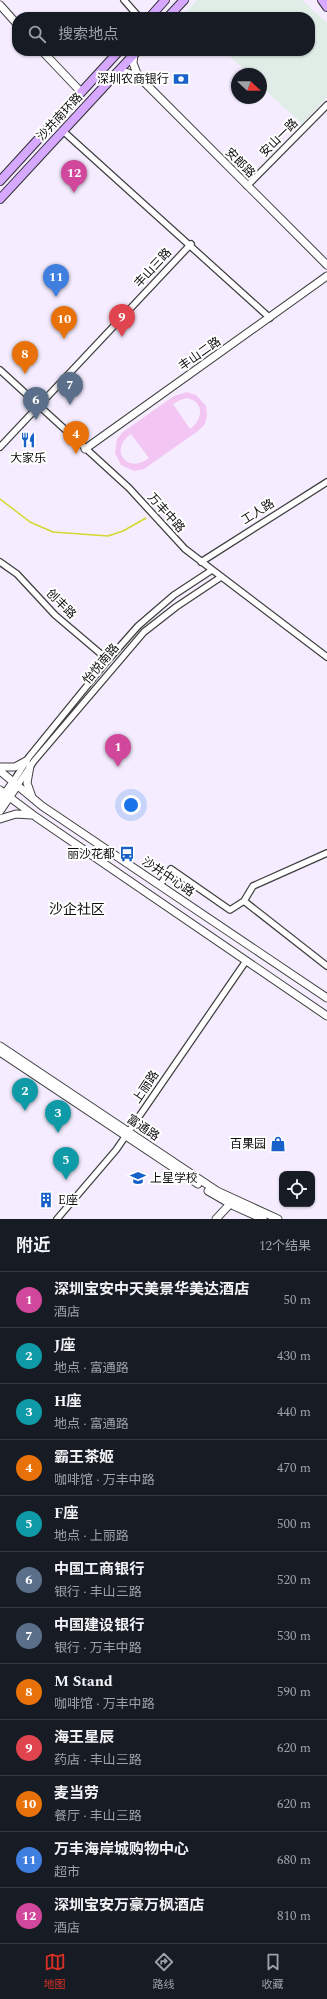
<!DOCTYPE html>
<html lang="zh">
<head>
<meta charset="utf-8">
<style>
	:root { --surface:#171b24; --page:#242831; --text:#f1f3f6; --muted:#9ea1a6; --line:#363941; --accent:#d93025 }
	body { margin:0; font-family:Spectral,"Noto Sans SC",serif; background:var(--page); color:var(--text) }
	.controls { position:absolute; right:12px; bottom:12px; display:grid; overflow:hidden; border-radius:8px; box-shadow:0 1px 3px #0004 }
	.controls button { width:36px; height:36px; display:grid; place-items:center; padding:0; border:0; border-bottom:1px solid var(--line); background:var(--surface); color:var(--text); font:20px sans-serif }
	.compass { position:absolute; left:231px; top:68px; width:36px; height:36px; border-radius:50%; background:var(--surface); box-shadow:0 1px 3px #0004; rotate:112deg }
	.you { position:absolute; left:131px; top:805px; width:14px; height:14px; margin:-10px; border:3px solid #fff; border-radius:50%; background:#1a73e8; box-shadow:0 0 0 6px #1a73e833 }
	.badge { display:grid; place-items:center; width:26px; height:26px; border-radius:50%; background:var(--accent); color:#fff; font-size:13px; font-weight:700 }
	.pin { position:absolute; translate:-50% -33px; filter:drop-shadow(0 1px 2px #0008) }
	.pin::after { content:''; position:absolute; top:21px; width:14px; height:12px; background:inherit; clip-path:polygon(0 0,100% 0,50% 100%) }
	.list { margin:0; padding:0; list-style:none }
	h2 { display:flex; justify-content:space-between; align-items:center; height:52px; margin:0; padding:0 16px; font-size:17px }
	h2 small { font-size:13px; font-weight:400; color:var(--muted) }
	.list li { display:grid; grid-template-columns:26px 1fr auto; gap:12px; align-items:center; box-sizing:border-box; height:56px; padding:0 16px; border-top:1px solid var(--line) }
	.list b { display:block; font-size:15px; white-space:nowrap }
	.list p { margin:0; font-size:13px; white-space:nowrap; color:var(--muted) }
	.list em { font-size:13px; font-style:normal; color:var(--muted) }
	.icon { flex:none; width:22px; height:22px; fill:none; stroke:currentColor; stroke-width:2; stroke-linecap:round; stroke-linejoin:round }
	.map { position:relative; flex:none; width:327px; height:1219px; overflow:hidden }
	.search { position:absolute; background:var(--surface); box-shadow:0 1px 3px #0004; left:12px; right:12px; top:12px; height:44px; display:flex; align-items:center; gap:10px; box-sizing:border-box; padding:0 14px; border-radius:16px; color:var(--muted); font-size:15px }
	.sheet { height:724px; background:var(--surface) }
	nav { display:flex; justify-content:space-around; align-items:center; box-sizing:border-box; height:56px; border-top:1px solid var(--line); background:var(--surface); font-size:11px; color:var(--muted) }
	nav a { display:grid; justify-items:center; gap:2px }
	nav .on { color:var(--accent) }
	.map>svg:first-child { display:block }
</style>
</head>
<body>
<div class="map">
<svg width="327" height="1219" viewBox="0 0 327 1219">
	<rect width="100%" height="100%" fill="#f5edff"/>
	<path fill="#e0ede7" d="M197,0H302L327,23V97L302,124L261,86V74H249L224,51H310V17H188L184,14Z"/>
	<path fill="#f3c5f3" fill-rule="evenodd" d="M187,392L196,395L206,406L207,415L205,424L198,431L144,469L134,471L121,465L115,453L117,439L123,432L174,396ZM187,398C205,402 203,420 190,429L173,404L180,400ZM131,434L149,458C128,475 108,450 131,434Z"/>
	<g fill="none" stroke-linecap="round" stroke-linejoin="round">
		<path stroke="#d3d92c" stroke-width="1.5" d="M0,499L30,522L53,532L108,536L123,531L146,518"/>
		<g stroke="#404040" stroke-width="8">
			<path id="minor" d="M124,0L139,17
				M63,131L270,318
				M247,186L327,105
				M0,370L129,488L185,549L327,657
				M0,447L191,244
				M0,562L17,574L55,615L108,660
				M201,562L327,482
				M13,782L29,757L108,660L138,626L174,595L212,570
				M17,786L34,761L144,632L176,607L221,577
				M160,885L171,869L230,910L244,901L253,886L327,853
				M244,901L327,966
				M57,1219L116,1150L246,961"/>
		</g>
		<g stroke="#404040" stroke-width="9">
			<path id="tertiary" d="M0,5L17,24
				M42,51L81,92
				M134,54L133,63L138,76L327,265
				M117,72H125L138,76
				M85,449L327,276
				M30,766L27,783L32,797
				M0,767H15L26,761
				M0,771L42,806L327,998
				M0,790L36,817L327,1016
				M0,801L13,782
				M0,811L17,786
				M0,819L16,814L31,815
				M0,1046L217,1191L278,1219
				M0,1052L198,1184
				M208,1191L234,1206L263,1219
				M216,1219L230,1204"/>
		</g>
		<g stroke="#2f2f2f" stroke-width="10">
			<path id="secondary" d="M322,0L327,7
				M150,17L165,0
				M168,17L184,0
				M0,181L119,51
				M0,199L137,51"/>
		</g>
		<use href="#minor" stroke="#fff" stroke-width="5.5"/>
		<use href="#tertiary" stroke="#fff" stroke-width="7"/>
		<use href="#secondary" stroke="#d6a8ff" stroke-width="8"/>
	</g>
	<defs>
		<g id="bank-bare" transform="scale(1.2)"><path d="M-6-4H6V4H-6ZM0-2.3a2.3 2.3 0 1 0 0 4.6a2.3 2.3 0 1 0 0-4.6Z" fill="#1861c9" stroke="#fff" stroke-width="2.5" paint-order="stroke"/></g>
		<g id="restaurant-bare" transform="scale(1.2)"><path d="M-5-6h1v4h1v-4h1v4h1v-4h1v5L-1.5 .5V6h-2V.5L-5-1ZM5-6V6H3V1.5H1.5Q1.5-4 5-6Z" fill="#1861c9" stroke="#fff" stroke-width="2.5" paint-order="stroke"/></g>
		<g id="bus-bare" transform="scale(1.2)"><path d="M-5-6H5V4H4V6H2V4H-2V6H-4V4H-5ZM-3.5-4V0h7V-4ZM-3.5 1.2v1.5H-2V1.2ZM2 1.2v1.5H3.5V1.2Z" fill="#1861c9" stroke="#fff" stroke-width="2.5" paint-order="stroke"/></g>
		<g id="shop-bare" transform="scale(1.2)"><path d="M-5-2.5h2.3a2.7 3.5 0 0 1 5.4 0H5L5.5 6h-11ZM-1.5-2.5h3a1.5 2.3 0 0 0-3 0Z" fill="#1861c9" stroke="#fff" stroke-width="2.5" paint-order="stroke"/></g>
		<g id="school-bare" transform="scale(1.2)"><path d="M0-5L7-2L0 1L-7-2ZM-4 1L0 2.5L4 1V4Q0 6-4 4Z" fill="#1861c9" stroke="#fff" stroke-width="2.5" paint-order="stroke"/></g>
		<g id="building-bare" transform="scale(1.2)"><path d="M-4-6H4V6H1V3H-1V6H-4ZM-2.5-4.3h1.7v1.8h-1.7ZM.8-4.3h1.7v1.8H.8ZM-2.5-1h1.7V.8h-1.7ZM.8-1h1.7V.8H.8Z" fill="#1861c9" stroke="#fff" stroke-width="2.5" paint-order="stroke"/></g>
	</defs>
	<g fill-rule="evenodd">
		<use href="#bank-bare" x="181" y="79"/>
		<use href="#restaurant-bare" x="28" y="440"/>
		<use href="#bus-bare" x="127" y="854"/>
		<use href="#shop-bare" x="278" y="1144"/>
		<use href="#school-bare" x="138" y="1178"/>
		<use href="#building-bare" x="46" y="1200"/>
	</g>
	<g text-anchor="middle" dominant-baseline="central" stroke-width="4" stroke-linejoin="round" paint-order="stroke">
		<g font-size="12" fill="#0d0d0d" stroke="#fff" text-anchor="end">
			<text x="169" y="79">深圳农商银行</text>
			<text x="28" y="458" text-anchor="middle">大家乐</text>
			<text x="115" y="854">丽沙花都</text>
			<text x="266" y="1144">百果园</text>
			<text x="150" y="1178" text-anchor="start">上星学校</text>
			<text x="58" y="1200" text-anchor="start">E座</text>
		</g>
		<g font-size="12" fill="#0d0d0d" stroke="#fff">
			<text transform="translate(60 117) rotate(-47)">沙井南环路</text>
			<text transform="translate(279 138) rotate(-45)">安山一路</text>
			<text transform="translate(240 163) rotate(45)">安郎路</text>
			<text transform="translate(153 268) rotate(-47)">丰山三路</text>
			<text transform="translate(200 354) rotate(-35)">丰山二路</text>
			<text transform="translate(258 512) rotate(-32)">工人路</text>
			<text transform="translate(166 513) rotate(48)">万丰中路</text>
			<text transform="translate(61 604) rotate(45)">创丰路</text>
			<text transform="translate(101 664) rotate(-50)">怡悦南路</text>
			<text transform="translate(168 877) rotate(34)">沙井中心路</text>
			<text transform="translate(146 1087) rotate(-56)">上丽路</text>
			<text transform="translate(143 1128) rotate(34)">富通路</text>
		</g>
		<g font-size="14" fill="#0d0d0d" stroke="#fff">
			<text x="77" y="909">沙企社区</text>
		</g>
	</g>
</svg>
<div class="controls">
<button><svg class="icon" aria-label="locate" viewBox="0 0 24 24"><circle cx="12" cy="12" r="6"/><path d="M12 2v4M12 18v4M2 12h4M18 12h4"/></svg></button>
</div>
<svg class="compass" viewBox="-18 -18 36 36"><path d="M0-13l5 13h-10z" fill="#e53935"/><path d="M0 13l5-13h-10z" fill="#9ea1a6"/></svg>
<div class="you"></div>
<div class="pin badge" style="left:118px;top:767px;background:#d1479c">1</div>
<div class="pin badge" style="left:25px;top:1111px;background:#0f9aa8">2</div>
<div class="pin badge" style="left:58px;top:1133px;background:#0f9aa8">3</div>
<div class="pin badge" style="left:76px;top:454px;background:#e8710a">4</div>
<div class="pin badge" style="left:66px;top:1180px;background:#0f9aa8">5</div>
<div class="pin badge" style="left:36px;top:420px;background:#5c6f8a">6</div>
<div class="pin badge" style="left:70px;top:405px;background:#5c6f8a">7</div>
<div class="pin badge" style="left:25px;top:374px;background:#e8710a">8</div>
<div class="pin badge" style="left:122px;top:337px;background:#e0444e">9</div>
<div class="pin badge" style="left:64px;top:339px;background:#e8710a">10</div>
<div class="pin badge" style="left:56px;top:297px;background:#3f7fe0">11</div>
<div class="pin badge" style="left:74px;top:193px;background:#d1479c">12</div>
<div class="search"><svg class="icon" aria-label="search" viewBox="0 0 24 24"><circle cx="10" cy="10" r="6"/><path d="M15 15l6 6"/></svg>搜索地点</div>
</div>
<section class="sheet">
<h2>附近<small>12个结果</small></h2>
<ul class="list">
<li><span class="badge" style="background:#d1479c">1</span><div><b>深圳宝安中天美景华美达酒店</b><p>酒店</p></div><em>50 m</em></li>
<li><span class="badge" style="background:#0f9aa8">2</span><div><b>J座</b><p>地点 · 富通路</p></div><em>430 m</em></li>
<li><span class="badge" style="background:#0f9aa8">3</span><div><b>H座</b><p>地点 · 富通路</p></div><em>440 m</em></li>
<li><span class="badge" style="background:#e8710a">4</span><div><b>霸王茶姬</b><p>咖啡馆 · 万丰中路</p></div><em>470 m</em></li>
<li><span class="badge" style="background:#0f9aa8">5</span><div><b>F座</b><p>地点 · 上丽路</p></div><em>500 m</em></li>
<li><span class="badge" style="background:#5c6f8a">6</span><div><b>中国工商银行</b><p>银行 · 丰山三路</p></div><em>520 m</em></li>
<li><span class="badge" style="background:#5c6f8a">7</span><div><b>中国建设银行</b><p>银行 · 万丰中路</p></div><em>530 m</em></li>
<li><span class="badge" style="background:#e8710a">8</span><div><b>M Stand</b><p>咖啡馆 · 万丰中路</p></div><em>590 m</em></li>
<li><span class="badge" style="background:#e0444e">9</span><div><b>海王星辰</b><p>药店 · 丰山三路</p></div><em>620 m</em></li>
<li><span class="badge" style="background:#e8710a">10</span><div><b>麦当劳</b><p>餐厅 · 丰山三路</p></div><em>620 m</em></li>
<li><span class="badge" style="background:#3f7fe0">11</span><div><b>万丰海岸城购物中心</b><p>超市</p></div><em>680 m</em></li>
<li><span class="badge" style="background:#d1479c">12</span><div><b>深圳宝安万豪万枫酒店</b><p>酒店</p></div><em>810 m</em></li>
</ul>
</section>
<nav>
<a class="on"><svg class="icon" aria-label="map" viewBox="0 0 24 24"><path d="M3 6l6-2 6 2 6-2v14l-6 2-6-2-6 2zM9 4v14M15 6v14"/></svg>地图</a>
<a><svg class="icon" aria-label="directions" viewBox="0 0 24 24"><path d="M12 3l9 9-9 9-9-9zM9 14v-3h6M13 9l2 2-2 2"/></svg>路线</a>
<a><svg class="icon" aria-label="saved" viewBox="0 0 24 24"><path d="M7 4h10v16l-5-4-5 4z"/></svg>收藏</a>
</nav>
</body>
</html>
